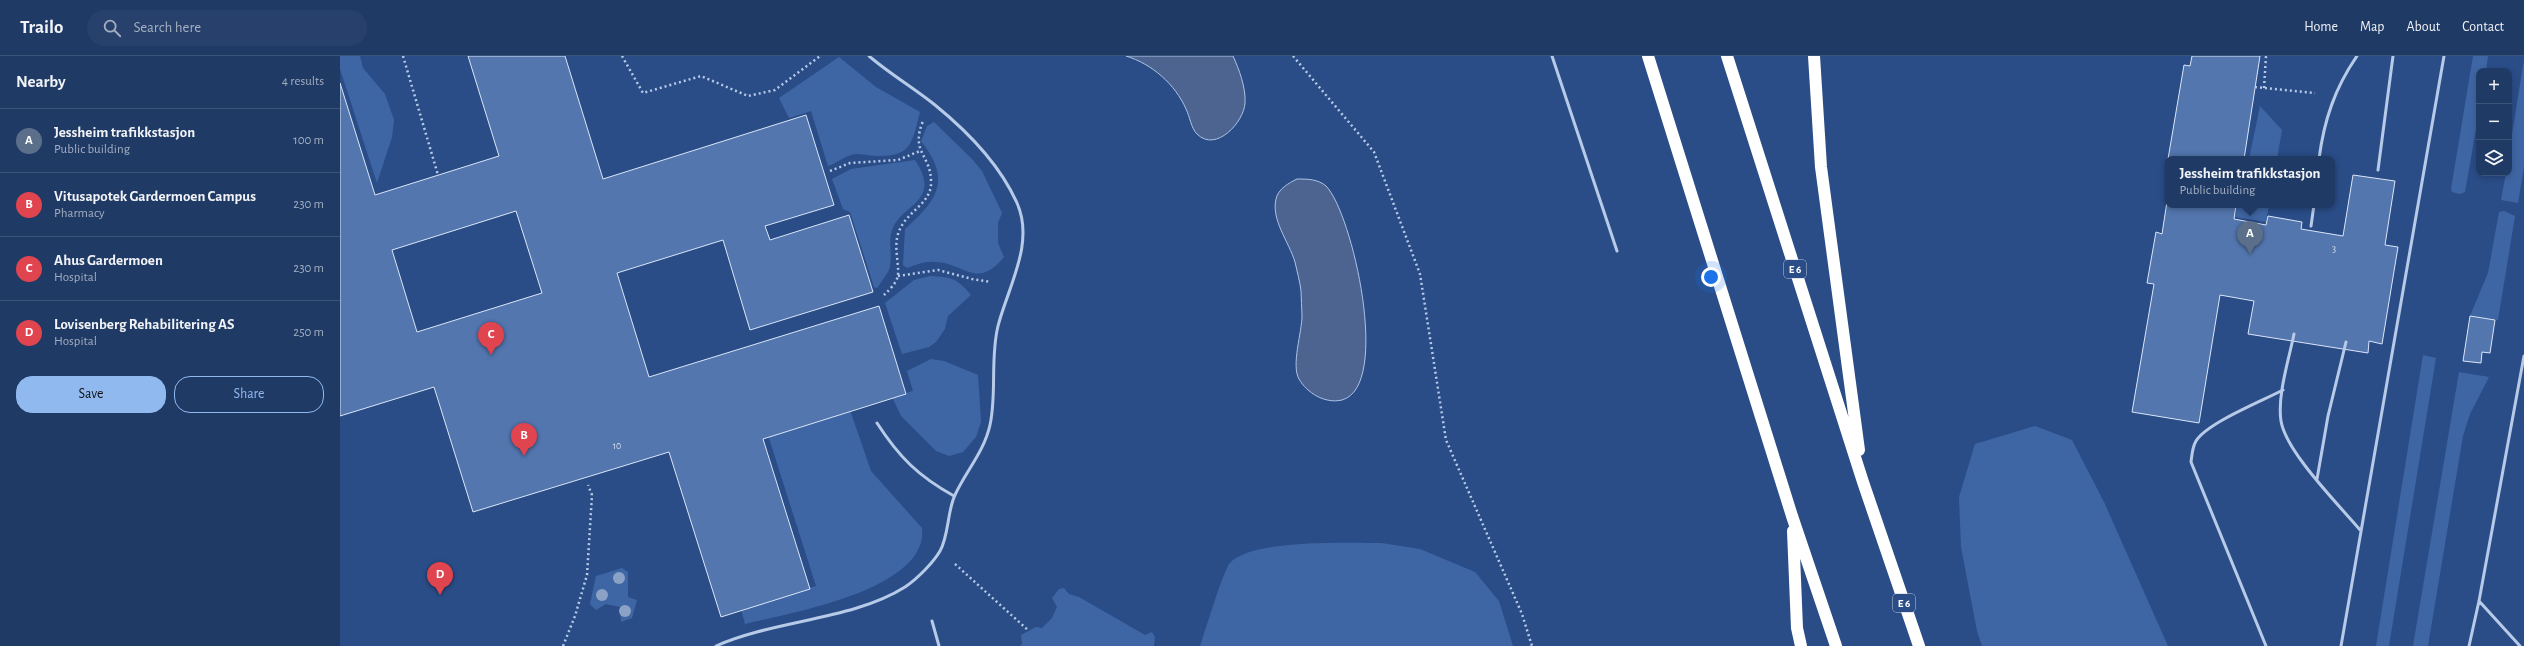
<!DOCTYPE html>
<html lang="en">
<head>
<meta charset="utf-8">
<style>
	:root { --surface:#203a66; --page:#28416c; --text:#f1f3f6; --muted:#a2adbf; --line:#3d547a; --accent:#90b9f0 }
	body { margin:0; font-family:"Alegreya Sans",sans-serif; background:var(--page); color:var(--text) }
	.controls { position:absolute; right:12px; top:12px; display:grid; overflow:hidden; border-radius:8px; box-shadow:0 2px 6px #0003 }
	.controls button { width:36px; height:36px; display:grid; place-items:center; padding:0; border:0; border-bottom:1px solid var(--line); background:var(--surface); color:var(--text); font:20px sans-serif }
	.you { position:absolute; left:1371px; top:221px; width:14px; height:14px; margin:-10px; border:3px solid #fff; border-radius:50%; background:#1a73e8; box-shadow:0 0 0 6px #1a73e833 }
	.badge { display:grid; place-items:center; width:26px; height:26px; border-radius:50%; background:var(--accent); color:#fff; font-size:13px; font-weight:700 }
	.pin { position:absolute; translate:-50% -33px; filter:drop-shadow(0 1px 2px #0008) }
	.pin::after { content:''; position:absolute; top:21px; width:14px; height:12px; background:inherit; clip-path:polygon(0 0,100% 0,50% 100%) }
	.popup { position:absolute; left:1825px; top:100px; width:170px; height:52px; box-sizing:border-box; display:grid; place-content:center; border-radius:8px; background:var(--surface); filter:drop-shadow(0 1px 3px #0005); font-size:13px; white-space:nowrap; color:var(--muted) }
	.popup b { font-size:15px; color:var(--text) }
	.popup::after { content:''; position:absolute; left:50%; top:100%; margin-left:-8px; border:8px solid transparent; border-top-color:var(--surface) }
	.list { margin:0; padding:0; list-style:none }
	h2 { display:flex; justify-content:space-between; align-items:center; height:52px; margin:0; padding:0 16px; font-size:17px }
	h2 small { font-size:13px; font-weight:400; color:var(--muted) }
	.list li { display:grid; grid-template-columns:26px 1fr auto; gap:12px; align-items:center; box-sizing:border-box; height:64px; padding:0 16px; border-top:1px solid var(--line) }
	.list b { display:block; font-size:15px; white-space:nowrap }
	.list p { margin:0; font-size:13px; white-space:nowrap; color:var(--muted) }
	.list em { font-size:13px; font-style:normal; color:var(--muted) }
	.actions { display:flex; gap:8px; padding:12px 16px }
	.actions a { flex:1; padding:9px 0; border:1px solid var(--accent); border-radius:16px; text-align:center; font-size:14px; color:var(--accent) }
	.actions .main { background:var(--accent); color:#111 }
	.icon { flex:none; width:22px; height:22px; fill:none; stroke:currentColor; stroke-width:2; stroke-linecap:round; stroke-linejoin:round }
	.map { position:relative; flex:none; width:2184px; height:590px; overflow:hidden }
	header { display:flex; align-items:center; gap:24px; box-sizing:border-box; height:56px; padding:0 20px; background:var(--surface); border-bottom:1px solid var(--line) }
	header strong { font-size:19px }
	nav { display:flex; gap:22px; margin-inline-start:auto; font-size:14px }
	.search { width:280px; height:36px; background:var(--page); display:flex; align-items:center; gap:10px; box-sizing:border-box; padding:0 14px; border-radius:22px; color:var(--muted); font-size:15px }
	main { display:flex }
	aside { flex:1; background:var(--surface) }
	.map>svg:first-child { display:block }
</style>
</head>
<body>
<header>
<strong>Trailo</strong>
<div class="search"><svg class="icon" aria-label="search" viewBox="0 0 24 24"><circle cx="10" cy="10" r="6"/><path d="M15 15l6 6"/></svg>Search here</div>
<nav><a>Home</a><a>Map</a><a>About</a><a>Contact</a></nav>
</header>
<main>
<aside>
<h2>Nearby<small>4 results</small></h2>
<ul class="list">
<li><span class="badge" style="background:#5c6f8a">A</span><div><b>Jessheim trafikkstasjon</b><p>Public building</p></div><em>100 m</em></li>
<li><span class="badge" style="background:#e0444e">B</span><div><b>Vitusapotek Gardermoen Campus</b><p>Pharmacy</p></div><em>230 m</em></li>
<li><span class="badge" style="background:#e0444e">C</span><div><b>Ahus Gardermoen</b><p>Hospital</p></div><em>230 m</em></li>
<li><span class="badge" style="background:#e0444e">D</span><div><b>Lovisenberg Rehabilitering AS</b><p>Hospital</p></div><em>250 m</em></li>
</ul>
<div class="actions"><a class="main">Save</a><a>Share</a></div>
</aside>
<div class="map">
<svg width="2184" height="590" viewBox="0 0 2184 590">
	<rect width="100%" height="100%" fill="#2a4d88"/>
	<path fill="#3f66a4" d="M0,0H20L23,12L45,38L54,64L52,81L37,127L0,13Z
		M2133,0H2148L2146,15H2139V56L2125,136L2120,138L2112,136L2111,133Z
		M499,1L536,31L580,56C572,85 573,101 537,100C530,100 523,98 516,98C505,99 498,107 488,110L471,55L449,62L439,42Z
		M2184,4V111L2178,147L2161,144L2166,117H2169V96Z
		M1920,50L1942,74L1937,103H1909Z
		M594,66L632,103L642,115L662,157L658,167V187L664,201C636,235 625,206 594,206C585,205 576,209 567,212L563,209L565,173C599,143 611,123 581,85L587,70Z
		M575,104C603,146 561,148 552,174C548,187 553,201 549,214C546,220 541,226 537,232L534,231L510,156L503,153L492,123L511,113Z
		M1897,149H1929L1926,166L1895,161Z
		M2164,155L2175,160L2158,264L2130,260L2148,217L2159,156Z
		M590,220C611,221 617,222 631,239L608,260L605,273L596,286L589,291L562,298L545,247L574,224Z
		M2083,299L2096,302L2049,590H2036Z
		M591,303L604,305L638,319L641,366L636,381L623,396L609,400L596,395L561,360L552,341L573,335L567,315Z
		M2119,316L2149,321L2130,358L2123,380L2088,590H2073Z
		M510,354L531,415L582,472C589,534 449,557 405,568L401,553L476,530L428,379Z
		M1695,370L1732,384L1764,446L1828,590H1642L1637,575L1621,491L1619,441L1635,388Z
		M1041,487L1080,493L1135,516L1159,545L1173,590H860C865,576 883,515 890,507C911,483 1009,487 1041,487Z
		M282,512L288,516V541L297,544L292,562L281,566L280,551L266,548L256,554L250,548L256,520Z
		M724,532L729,538L739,541L805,579L812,576L815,581L814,590H680L682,588L681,579L696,571L702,572L712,562L717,551L712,542L719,533Z"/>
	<path fill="#4c648f" stroke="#acc4e8" d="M786,0H893C899,13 906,32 905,47C904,66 876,97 857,78C851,72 850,61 846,53C835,28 812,8 786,0Z
		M957,123C967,123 978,123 986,130C1012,156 1052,330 1002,344C985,348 967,337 959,323C951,309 962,276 962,260C962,252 961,243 961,235C960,226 957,215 955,206C949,186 931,164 936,143C938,133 949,127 957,123Z"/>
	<path fill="#5376af" stroke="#dbe6f7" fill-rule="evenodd" d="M128,0H225L263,123L466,59L494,149L425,170L430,184L509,159L533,236L410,274L383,184L277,217L309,321L539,250L566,338L423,383L470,533L381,561L329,396L133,456L94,331L0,360V27L35,139L159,100ZM176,155L202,237L77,276L52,194Z
		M1852,0H1920L1904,103H1828L1844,9L1850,10Z
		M1828,104V119L1826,118Z
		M2013,119L2055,125L2045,189L2058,191L2042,288L2029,285L2028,297L1908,278L1914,245L1880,239L1859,367L1792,356L1814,228L1807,227L1816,176L1822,178L1828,139V149H1896L1894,163L1926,169L1928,160L1962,166L1961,173L2003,180Z
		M2130,260L2155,264L2150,297L2142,296L2141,307L2123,305Z"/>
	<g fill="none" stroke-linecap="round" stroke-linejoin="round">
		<path stroke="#b7cae8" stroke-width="2.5" stroke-dasharray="2 3" stroke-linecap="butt" d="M63,0L98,119
			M282,0L303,37L361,20L408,40L435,34L480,0
			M953,0L1034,96L1080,218L1106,384L1182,558L1192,590
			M1915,31L1975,37
			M1924,32L1926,0
			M490,115L510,107L558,104L580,95
			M558,220L598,214L632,223L651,226
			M544,239C549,234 557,227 558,219C559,203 552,187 561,171C569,155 592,146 591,126C591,98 570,97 583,65
			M615,508L689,575
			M223,590L235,560L247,519L252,439L248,429"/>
		<path stroke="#b7cae8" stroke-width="3" d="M1212,0L1277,195
			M1979,103C1984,64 1995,32 2017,0
			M2038,114L2053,0
			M1971,170L1974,149
			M1954,278C1949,303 1937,340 1941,365C1946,396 1999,449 2021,475
			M537,367C559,401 578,420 614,440
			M1977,423L1988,360L2006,286
			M2139,545L2180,590
			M592,565L599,590
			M376,590C434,564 513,564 565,531C577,523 593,507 600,495C609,479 607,456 615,439C626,415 644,396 650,369C657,337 650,302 658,270C668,231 695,187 677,147C660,109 627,75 595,49C574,32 550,18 529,0
			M1926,590L1851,406C1852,399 1852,392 1856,385C1867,367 1922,345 1943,334
			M2001,590L2104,0
			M2129,590L2139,545L2184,300"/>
		<path stroke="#fff" stroke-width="12" d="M1308,0L1452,460L1496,590
			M1387,0L1523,426L1579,590
			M1474,0L1481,111L1519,394
			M1453,475L1457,572L1461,590"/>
	</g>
	<g fill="#8ba1c5">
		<circle cx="279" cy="522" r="6"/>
		<circle cx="262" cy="539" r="6"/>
		<circle cx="285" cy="555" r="6"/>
	</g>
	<g text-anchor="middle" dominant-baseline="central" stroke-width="3.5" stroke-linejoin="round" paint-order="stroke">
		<g font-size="10" fill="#d4ddeb">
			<text x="1994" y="193">3</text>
			<text x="277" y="390">10</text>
		</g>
		<g fill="#2a4d88" stroke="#bfcadb" stroke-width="1">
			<rect x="1444" y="204" width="22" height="18" rx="3"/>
			<rect x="1553" y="538" width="22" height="18" rx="3"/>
		</g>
		<g font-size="11" font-weight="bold" fill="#fff">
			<text x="1455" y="213">E 6</text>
			<text x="1564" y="547">E 6</text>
		</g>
	</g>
</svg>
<div class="controls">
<button>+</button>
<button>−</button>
<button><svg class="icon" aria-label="layers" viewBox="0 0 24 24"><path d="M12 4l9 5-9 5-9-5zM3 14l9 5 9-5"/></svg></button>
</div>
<div class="you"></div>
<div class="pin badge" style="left:1910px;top:198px;background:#5c6f8a">A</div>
<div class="popup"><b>Jessheim trafikkstasjon</b>Public building</div>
<div class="pin badge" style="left:184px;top:400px;background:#e0444e">B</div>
<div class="pin badge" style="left:151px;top:299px;background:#e0444e">C</div>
<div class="pin badge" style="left:100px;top:539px;background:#e0444e">D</div>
</div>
</main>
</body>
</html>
